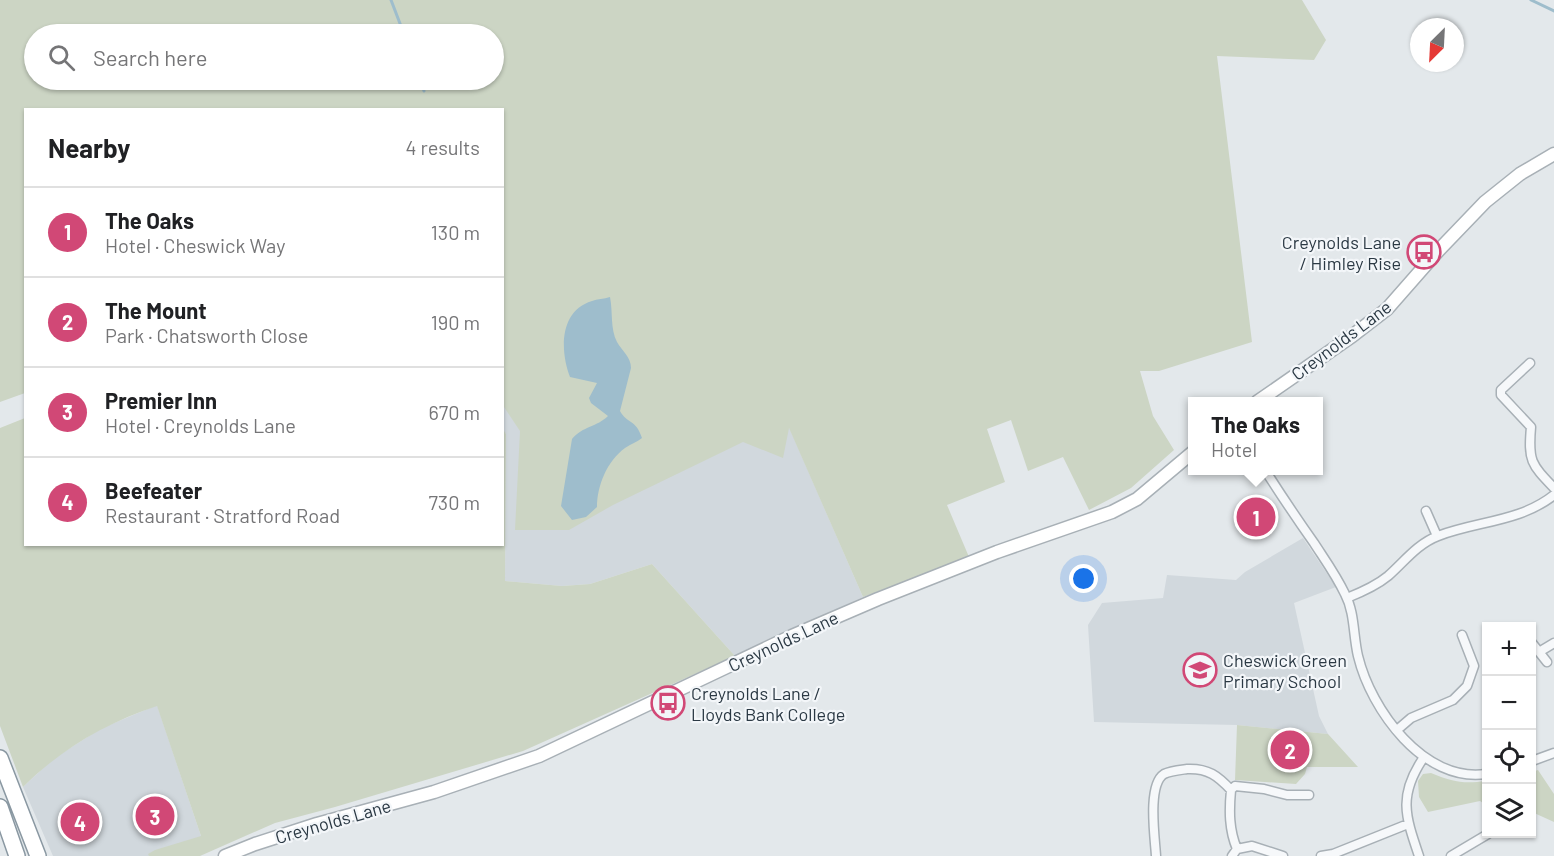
<!DOCTYPE html>
<html lang="en">
<head>
<meta charset="utf-8">
<style>
	:root { --surface:#fff; --page:#f2f2f2; --text:#202124; --muted:#757577; --line:#e0e0e0; --accent:#d14876 }
	body { margin:0; font-family:Barlow,sans-serif; background:var(--page); color:var(--text) }
	.controls { position:absolute; right:18px; bottom:18px; display:grid; overflow:hidden; border-radius:0px; box-shadow:0 2px 4px #0004 }
	.controls button { width:54px; height:54px; display:grid; place-items:center; padding:0; border:0; border-bottom:2px solid var(--line); background:var(--surface); color:var(--text); font:30px sans-serif }
	.compass { position:absolute; left:1410px; top:18px; width:54px; height:54px; border-radius:50%; background:var(--surface); box-shadow:0 2px 4px #0004; rotate:204deg }
	.you { position:absolute; left:1084px; top:579px; width:21px; height:21px; margin:-15px; border:4px solid #fff; border-radius:50%; background:#1a73e8; box-shadow:0 0 0 9px #1a73e833 }
	.badge { display:grid; place-items:center; width:39px; height:39px; border-radius:50%; background:var(--accent); color:#fff; font-size:20px; font-weight:700 }
	.pin { position:absolute; translate:-50% -50%; border:3px solid #fff; box-shadow:0 2px 6px #0006 }
	.popup { position:absolute; left:1188px; top:397px; width:135px; height:78px; box-sizing:border-box; display:grid; place-content:center; border-radius:0px; background:var(--surface); filter:drop-shadow(0 2px 4px #0005); font-size:20px; white-space:nowrap; color:var(--muted) }
	.popup b { font-size:22px; color:var(--text) }
	.popup::after { content:''; position:absolute; left:50%; top:100%; margin-left:-12px; border:12px solid transparent; border-top-color:var(--surface) }
	.list { margin:0; padding:0; list-style:none }
	h2 { display:flex; justify-content:space-between; align-items:center; height:78px; margin:0; padding:0 24px; font-size:26px }
	h2 small { font-size:20px; font-weight:400; color:var(--muted) }
	.list li { display:grid; grid-template-columns:39px 1fr auto; gap:18px; align-items:center; box-sizing:border-box; height:90px; padding:0 24px; border-top:2px solid var(--line) }
	.list b { display:block; font-size:22px; white-space:nowrap }
	.list p { margin:0; font-size:20px; white-space:nowrap; color:var(--muted) }
	.list em { font-size:20px; font-style:normal; color:var(--muted) }
	.icon { flex:none; width:33px; height:33px; fill:none; stroke:currentColor; stroke-width:2; stroke-linecap:round; stroke-linejoin:round }
	.map { position:relative; flex:none; width:1554px; height:856px; overflow:hidden }
	.search { position:absolute; background:var(--surface); box-shadow:0 2px 4px #0004; left:24px; top:24px; width:480px; height:66px; display:flex; align-items:center; gap:15px; box-sizing:border-box; padding:0 21px; border-radius:33px; color:var(--muted); font-size:22px }
	.panel { position:absolute; background:var(--surface); box-shadow:0 2px 4px #0004; left:24px; top:108px; width:480px; height:438px; border-radius:0px }
	.map>svg:first-child { display:block }
</style>
</head>
<body>
<div class="map">
<svg width="1554" height="856" viewBox="0 0 1554 856">
	<rect width="100%" height="100%" fill="#e3e8eb"/>
	<path fill="#d1d8dd" d="M502,317L789,427L863,597L735,656L652,564L590,584L562,586L505,581L506,434L502,429Z
		M1303,538L1336,587L1294,603L1319,716L1328,734L1237,725L1094,722L1088,625L1102,603L1163,598L1167,575L1236,580L1245,572Z
		M157,705L201,836L200,856H53L23,787L53,759L100,729Z"/>
	<path fill="#ccd5c4" fill-rule="evenodd" d="M0,0H1302L1326,40L1314,60L1217,56L1252,342L1159,371H1140L1153,416L1174,450L1131,488L1089,510L1063,457L1028,471L1011,420L987,429L1005,482L947,505L969,557L863,597L789,428L783,458L743,442L613,505L569,530H515L520,431L502,404V110H26L25,393L0,402ZM34,34H494V80H34Z
		M25,418L26,544H502L503,429L506,434L505,581L562,586L590,584L652,564L735,656L523,751L335,807L275,823L200,856H149L148,854L155,850L201,836L157,706C106,723 61,749 23,787L0,726V428Z
		M1237,725L1328,734L1358,767H1307L1305,774L1296,784L1235,780Z
		M1538,770L1554,794V822L1532,812V772Z
		M1431,773C1453,782 1463,784 1486,781V805L1480,801L1428,812L1419,797L1418,781L1423,774Z"/>
	<path fill="#9ebdcc" d="M610,297C613,312 610,329 617,342C622,351 631,357 631,368L620,411C627,424 636,419 642,438C637,442 631,444 625,448C607,461 597,486 597,507L586,517L572,520L561,506L572,439C583,426 597,427 608,416L591,403L589,398L597,383L570,377C560,351 559,311 592,301C597,299 604,299 610,297Z"/>
	<g fill="none" stroke-linecap="round" stroke-linejoin="round">
		<path stroke="#9ebdcc" stroke-width="3" d="M391,0L404,34
			M1531,0L1554,11
			M421,80L424,91"/>
		<g stroke="#a8b0b6" stroke-width="11">
			<path id="street" d="M1530,363L1501,390V395L1531,427C1528,461 1531,464 1554,488
				M1265,470C1281,495 1297,519 1314,543C1325,560 1336,575 1345,594C1355,613 1353,635 1358,656C1371,710 1424,783 1486,774
				M1426,511L1437,536
				M1347,598C1362,592 1376,586 1388,576C1404,562 1417,544 1438,536C1477,521 1520,522 1554,495
				M1532,643L1547,662
				M1539,652L1554,643
				M1397,730L1411,718L1453,700L1467,686L1474,666L1462,635
				M1532,761L1554,753
				M1231,790L1235,786L1264,789L1287,795H1309
				M1156,856C1155,838 1147,785 1164,774C1170,771 1180,770 1187,769C1208,768 1218,776 1231,790C1229,811 1229,830 1237,849
				M1232,856L1237,849L1252,846L1283,856
				M1321,856L1333,854L1408,824
				M1419,856C1405,815 1398,795 1424,757
				M1451,856L1488,834"/>
		</g>
		<g stroke="#a8b0b6" stroke-width="15">
			<path id="secondary" d="M1257,402L1352,336L1387,309L1437,252L1485,202L1520,174L1554,154
				M225,856L255,844L317,824L434,792L539,756L792,636L878,599L997,552L1112,512L1137,499L1193,452"/>
		</g>
		<g stroke="#8a98a2" stroke-width="18">
			<path id="highway" d="M0,758L38,856
				M0,807L17,856"/>
		</g>
		<use href="#street" stroke="#f6f8fa" stroke-width="8"/>
		<use href="#secondary" stroke="#fff" stroke-width="12"/>
		<use href="#highway" stroke="#fff" stroke-width="15"/>
	</g>
	<defs>
		<g id="bus-ring" transform="scale(1.725)"><circle r="9.5" fill="#f3f6f9" stroke="#d14876" stroke-width="1.5"/><path d="M-5-6H5V4H4V6H2V4H-2V6H-4V4H-5ZM-3.5-4V0h7V-4ZM-3.5 1.2v1.5H-2V1.2ZM2 1.2v1.5H3.5V1.2Z" fill="#d14876"/></g>
		<g id="school-ring" transform="scale(1.725)"><circle r="9.5" fill="#f3f6f9" stroke="#d14876" stroke-width="1.5"/><path d="M0-5L7-2L0 1L-7-2ZM-4 1L0 2.5L4 1V4Q0 6-4 4Z" fill="#d14876"/></g>
	</defs>
	<g fill-rule="evenodd">
		<use href="#bus-ring" x="1424" y="252"/>
		<use href="#school-ring" x="1200" y="670"/>
		<use href="#bus-ring" x="668" y="703"/>
	</g>
	<g text-anchor="middle" dominant-baseline="central" stroke-width="4.5" stroke-linejoin="round" paint-order="stroke">
		<g font-size="18" fill="#2b3944" stroke="#f3f6f9" text-anchor="start">
			<text x="1401" y="242" text-anchor="end">Creynolds Lane<tspan x="1401" dy="21">/ Himley Rise</tspan></text>
			<text x="1223" y="660">Cheswick Green<tspan x="1223" dy="21">Primary School</tspan></text>
			<text x="691" y="693">Creynolds Lane /<tspan x="691" dy="21">Lloyds Bank College</tspan></text>
		</g>
		<g font-size="18" fill="#2b3944" stroke="#f3f6f9">
			<text transform="translate(1341 340) rotate(-37)">Creynolds Lane</text>
			<text transform="translate(783 641) rotate(-25)">Creynolds Lane</text>
			<text transform="translate(333 821) rotate(-16)">Creynolds Lane</text>
		</g>
	</g>
</svg>
<div class="controls">
<button>+</button>
<button>−</button>
<button><svg class="icon" aria-label="locate" viewBox="0 0 24 24"><circle cx="12" cy="12" r="6"/><path d="M12 2v4M12 18v4M2 12h4M18 12h4"/></svg></button>
<button><svg class="icon" aria-label="layers" viewBox="0 0 24 24"><path d="M12 4l9 5-9 5-9-5zM3 14l9 5 9-5"/></svg></button>
</div>
<svg class="compass" viewBox="-18 -18 36 36"><path d="M0-13l5 13h-10z" fill="#e53935"/><path d="M0 13l5-13h-10z" fill="#757577"/></svg>
<div class="you"></div>
<div class="pin badge" style="left:1256px;top:517px">1</div>
<div class="popup"><b>The Oaks</b>Hotel</div>
<div class="pin badge" style="left:1290px;top:750px">2</div>
<div class="pin badge" style="left:155px;top:816px">3</div>
<div class="pin badge" style="left:80px;top:822px">4</div>
<div class="search"><svg class="icon" aria-label="search" viewBox="0 0 24 24"><circle cx="10" cy="10" r="6"/><path d="M15 15l6 6"/></svg>Search here</div>
<section class="panel">
<h2>Nearby<small>4 results</small></h2>
<ul class="list">
<li><span class="badge">1</span><div><b>The Oaks</b><p>Hotel · Cheswick Way</p></div><em>130 m</em></li>
<li><span class="badge">2</span><div><b>The Mount</b><p>Park · Chatsworth Close</p></div><em>190 m</em></li>
<li><span class="badge">3</span><div><b>Premier Inn</b><p>Hotel · Creynolds Lane</p></div><em>670 m</em></li>
<li><span class="badge">4</span><div><b>Beefeater</b><p>Restaurant · Stratford Road</p></div><em>730 m</em></li>
</ul>
</section>
</div>
</body>
</html>
